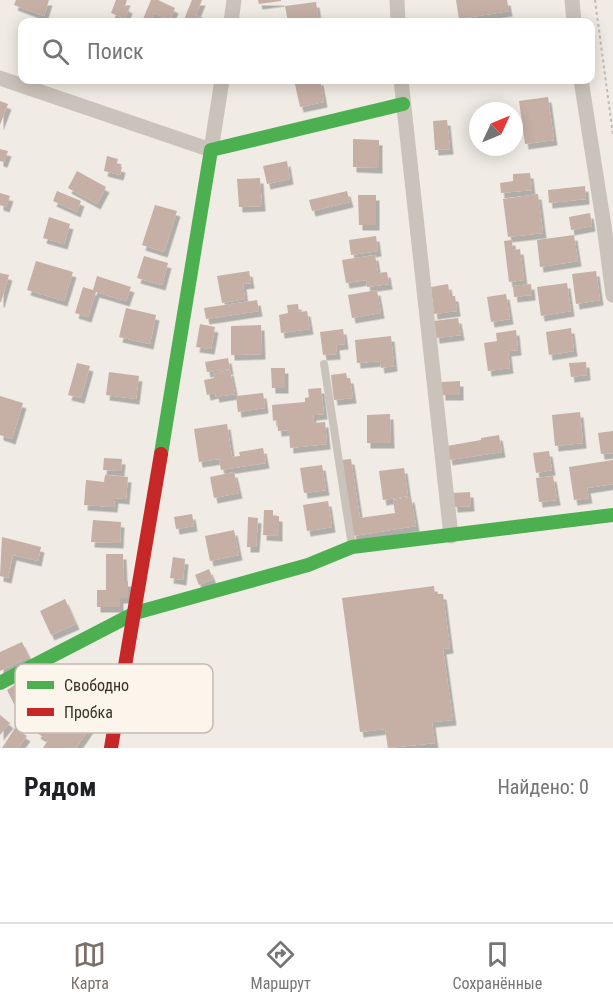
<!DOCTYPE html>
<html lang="ru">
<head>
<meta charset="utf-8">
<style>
	:root { --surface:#fff; --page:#f6f6f6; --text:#202124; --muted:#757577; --line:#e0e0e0; --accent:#7b716a }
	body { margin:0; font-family:"Roboto Condensed",sans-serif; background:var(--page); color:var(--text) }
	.compass { position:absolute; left:469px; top:102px; width:54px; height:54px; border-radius:50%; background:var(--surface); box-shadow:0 3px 15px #0003; rotate:46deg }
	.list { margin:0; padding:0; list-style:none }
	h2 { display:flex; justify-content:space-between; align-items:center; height:78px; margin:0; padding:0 24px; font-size:26px }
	h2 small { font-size:20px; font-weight:400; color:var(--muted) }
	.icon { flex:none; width:33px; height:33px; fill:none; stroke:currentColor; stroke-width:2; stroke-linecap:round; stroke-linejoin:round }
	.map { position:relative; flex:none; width:613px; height:748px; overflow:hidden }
	.search { position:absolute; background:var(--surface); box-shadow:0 3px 15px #0003; left:18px; right:18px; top:18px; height:66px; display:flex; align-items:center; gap:15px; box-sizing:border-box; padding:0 21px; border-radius:12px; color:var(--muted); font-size:22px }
	.sheet { height:174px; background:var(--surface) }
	nav { display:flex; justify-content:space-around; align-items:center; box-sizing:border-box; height:84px; border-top:2px solid var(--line); background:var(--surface); font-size:16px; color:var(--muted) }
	nav a { display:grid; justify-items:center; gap:3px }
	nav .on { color:var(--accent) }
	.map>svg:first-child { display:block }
</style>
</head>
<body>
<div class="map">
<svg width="613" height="748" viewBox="0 0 613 748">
	<defs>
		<filter id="shadow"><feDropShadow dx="3.5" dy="5.5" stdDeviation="0" flood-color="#0004"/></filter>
	</defs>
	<rect width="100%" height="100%" fill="#f0ebe4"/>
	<path fill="#c6afa4" filter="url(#shadow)" d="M16,0H49L44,16L14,5Z
		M116,0H127L125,6L129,8L125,19L111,13Z
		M151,0H158L175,8L170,20L154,13L150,22L143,19Z
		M192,0H202L196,15L208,20L207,22H183Z
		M258,0H281V1L259,4Z
		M456,0H507L509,11L459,19Z
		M316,2L319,22H288L285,6Z
		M294,80H320L324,102L300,107Z
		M548,97L554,140L525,144L519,101Z
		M0,101L8,104L0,125Z
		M447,120L450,149L435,150L433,121Z
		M353,139L379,140V168L353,167Z
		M0,149L8,151L4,162L0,161Z
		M107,156L118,159L116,166L122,167L120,175L104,171Z
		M287,161L290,179L267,184L263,166Z
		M77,171L106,187L97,204L68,188Z
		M530,173L532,190L501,193L500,183L513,181V174Z
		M260,178L262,206L239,207L237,179Z
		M585,186L586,199L549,203L548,190Z
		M57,191L81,201L77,212L53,201Z
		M347,191L350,202L312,211L309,200Z
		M0,193L10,196L6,207L0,205Z
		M538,194L543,233L508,237L503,199Z
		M358,195H376V225H359Z
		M155,205L177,211L164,252L142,245Z
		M590,213L592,226L571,230L569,217Z
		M49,217L70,224L64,244L43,238Z
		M574,235L578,261L540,267L537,240Z
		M376,236L378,251L351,255L349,240Z
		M512,240L513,250L520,249L524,280L509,282L504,241Z
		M375,255L378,273L387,272L389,284L367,287L366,280L346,283L342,260Z
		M144,256L168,263L162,285L137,278Z
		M36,261L73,272L64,301L27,290Z
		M249,271L251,283L243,284L245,299L222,303L217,276Z
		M596,271L600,300L576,304L572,274Z
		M0,273L9,275L1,302H0Z
		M97,276L131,287L126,301L96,292L88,317L75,313L83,287L93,290Z
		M567,283L571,311L541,316L537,287Z
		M448,284L450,296H455L457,311L434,314L431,287Z
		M531,284L532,295L514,297L513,286Z
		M377,290L381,313L352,318L348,295Z
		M506,294L510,319L491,322L487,297Z
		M257,300L259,311L206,319L204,308Z
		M298,304L299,312L307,311L310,329L281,333L279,315L288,313L287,305Z
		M126,308L156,315L150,344L119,337Z
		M458,318L461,335L436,338L434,321Z
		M200,324L215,327L211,349L196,347Z
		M261,325L262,354L231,355V326Z
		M571,328L574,351L549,355L546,332Z
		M343,329L345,344L336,345L337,354L323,355L320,332Z
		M516,330L518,350L508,351L510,368L488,371L484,343L497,341L496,333Z
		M391,336L394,366L381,368L380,361L357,363L355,340Z
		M228,358L230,369L207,372L205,362Z
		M586,362L587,375L571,377L569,363Z
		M77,363L90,366L81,398L68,395Z
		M271,368H285V388H272Z
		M230,370L235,394L216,397L215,393L207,395L204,380L214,378L213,374Z
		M109,372L139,376L136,399L106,395Z
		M346,373L347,378H350L353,398L334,400L331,375Z
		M460,381V395H442L441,382Z
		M321,388L324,414L313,415L314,423L325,422L327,444L290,448L289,430L278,431L277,420L273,421L272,405L305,402V398L309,397L308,389Z
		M263,393L265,408L238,412L236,396Z
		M0,396L23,403L12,439L0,435Z
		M580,412L583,443L555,446L552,415Z
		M390,414L391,443H367V415Z
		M227,424L232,457L240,456L239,452L263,448L266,463L221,470L219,459L199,462L194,429Z
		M613,431V453L601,454L598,433Z
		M499,435L502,452L449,460L447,446L481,440V438Z
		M549,451L552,470L536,473L533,453Z
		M104,458L122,459L121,471L103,470Z
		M351,459L360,518L395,513L393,500L411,497L416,526L353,536L341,460Z
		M613,460V484L587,488L589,498L574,500L569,467Z
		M322,465L326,490L304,493L300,468Z
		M404,468L408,496L383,500L379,471Z
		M234,472L239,493L214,498L210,477Z
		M105,475L128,477L126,499L115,498L114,507L84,505L86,480L104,482Z
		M553,476L557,500L539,502L536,478Z
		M470,492L471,506L454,507L453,493Z
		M328,501L332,527L307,531L303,505Z
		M264,510H273V516H279V536L263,535Z
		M192,514L194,526L176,529L174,517Z
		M248,517L258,518L256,547H247Z
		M93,520L121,522L120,543L91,542Z
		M234,530L239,555L210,561L205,536Z
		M2,537L41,547L38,561L13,555L8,578L0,576Z
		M106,554H123L124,581H128V598H120V607H97V590H106Z
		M173,557L185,559L183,580L170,578Z
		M209,569L213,579L199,585L195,575Z
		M434,586L435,594H443L450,648L443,649L453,720L432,722L435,743L388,748L385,729L360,732L342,598Z
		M65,599L76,624L51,635L40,611Z
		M22,642L29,657L0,671V652Z
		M40,669L50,689L14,704L7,690Z
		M56,703L91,726L76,748H43L48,740L37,733Z
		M0,715L10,723L0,735Z
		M15,728L27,736L18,748H2Z"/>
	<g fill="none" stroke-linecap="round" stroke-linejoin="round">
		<path stroke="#c2bbb5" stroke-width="2" stroke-dasharray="3 3" stroke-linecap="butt" d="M595,0L613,135"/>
		<path stroke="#cac3bc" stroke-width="8" d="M324,364L352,546"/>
		<path stroke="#cac3bc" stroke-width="15" d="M397,0L398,22
			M572,0L574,22
			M231,22L234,0
			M0,78L211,150L222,80
			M401,80L451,536
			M581,80L604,226L613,295"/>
		<path stroke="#4caf50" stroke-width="14" d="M161,454L211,150L403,104
			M0,683L135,613L308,565L352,547L613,515"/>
		<path stroke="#c62828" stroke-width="14" d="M111,748L161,454"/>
	</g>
	<rect x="15" y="664" width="198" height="69" rx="9" fill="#fcf5ec" stroke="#c2bab2" stroke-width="1.5"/>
	<rect x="27" y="681" width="27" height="8" fill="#4caf50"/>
	<rect x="27" y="708" width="27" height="8" fill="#c62828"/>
	<g font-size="16" fill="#3c3029">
		<text x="64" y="691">Свободно</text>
		<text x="64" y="718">Пробка</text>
	</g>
</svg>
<svg class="compass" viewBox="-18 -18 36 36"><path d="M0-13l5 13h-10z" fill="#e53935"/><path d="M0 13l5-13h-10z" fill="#757577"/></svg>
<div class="search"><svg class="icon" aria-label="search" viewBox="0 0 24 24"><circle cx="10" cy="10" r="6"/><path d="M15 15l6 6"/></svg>Поиск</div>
</div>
<section class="sheet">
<h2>Рядом<small>Найдено: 0</small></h2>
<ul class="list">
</ul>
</section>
<nav>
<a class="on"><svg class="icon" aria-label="map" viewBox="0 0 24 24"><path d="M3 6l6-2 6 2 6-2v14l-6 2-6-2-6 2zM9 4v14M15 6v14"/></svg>Карта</a>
<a><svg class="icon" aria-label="directions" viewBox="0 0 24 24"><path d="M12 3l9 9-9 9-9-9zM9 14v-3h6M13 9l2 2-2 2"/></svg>Маршрут</a>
<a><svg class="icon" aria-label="saved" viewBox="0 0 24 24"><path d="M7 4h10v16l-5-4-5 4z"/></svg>Сохранённые</a>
</nav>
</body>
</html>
